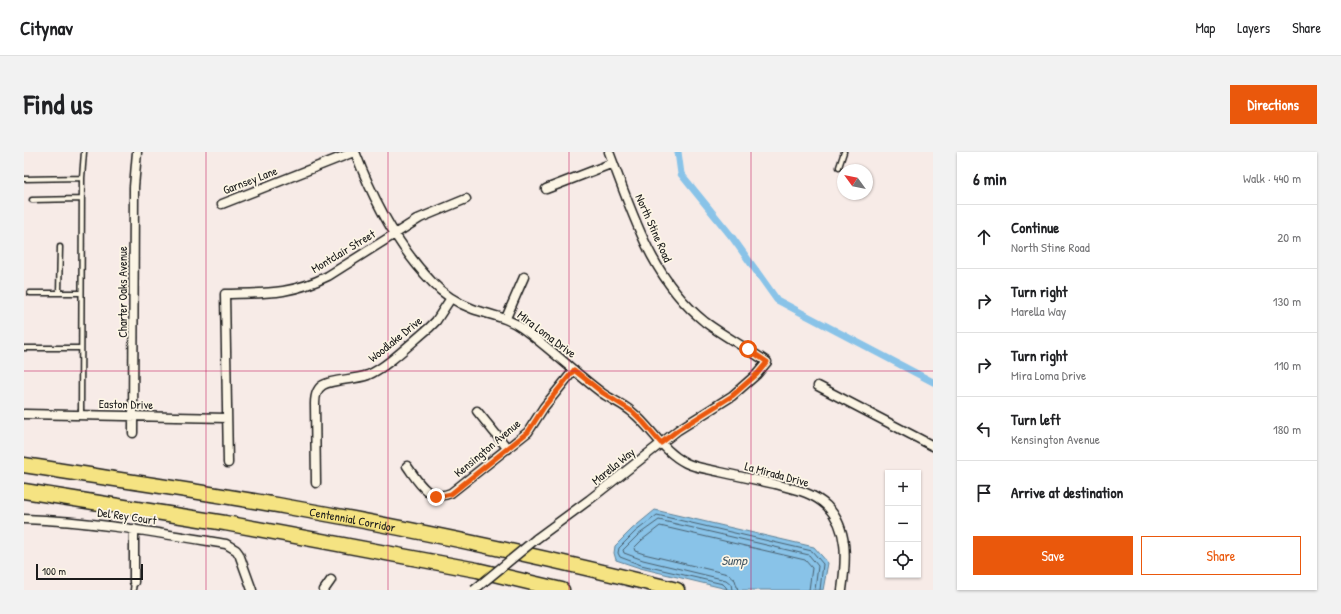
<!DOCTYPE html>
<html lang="en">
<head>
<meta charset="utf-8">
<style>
	:root { --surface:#fff; --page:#f2f2f2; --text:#202124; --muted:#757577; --line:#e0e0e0; --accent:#ea580c }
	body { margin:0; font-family:"Patrick Hand",sans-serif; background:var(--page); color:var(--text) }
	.controls { position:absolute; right:12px; bottom:12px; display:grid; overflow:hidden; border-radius:0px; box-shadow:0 1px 3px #0004 }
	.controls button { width:36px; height:36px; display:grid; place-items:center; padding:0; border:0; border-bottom:1px solid var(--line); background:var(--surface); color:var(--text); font:20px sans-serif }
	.compass { position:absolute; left:813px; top:12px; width:36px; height:36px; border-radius:50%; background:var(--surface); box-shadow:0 1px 3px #0004; rotate:303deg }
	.scale { position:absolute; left:12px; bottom:10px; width:107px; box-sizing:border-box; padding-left:4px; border:2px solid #1c1c1c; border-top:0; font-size:11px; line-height:14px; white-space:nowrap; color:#1c1c1c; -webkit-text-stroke:3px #fcf5e5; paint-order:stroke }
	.stop { position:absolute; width:12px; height:12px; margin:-9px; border:3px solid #ea580c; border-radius:50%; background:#fff }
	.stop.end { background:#ea580c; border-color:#fff; box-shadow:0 1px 4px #0008 }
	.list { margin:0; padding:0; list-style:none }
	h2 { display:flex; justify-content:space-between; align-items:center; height:52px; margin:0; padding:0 16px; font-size:17px }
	h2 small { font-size:13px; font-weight:400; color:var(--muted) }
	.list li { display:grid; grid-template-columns:26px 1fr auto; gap:12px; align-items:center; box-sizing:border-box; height:64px; padding:0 16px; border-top:1px solid var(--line) }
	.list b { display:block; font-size:15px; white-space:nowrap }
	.list p { margin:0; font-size:13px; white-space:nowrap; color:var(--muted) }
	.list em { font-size:13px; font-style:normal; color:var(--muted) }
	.actions { display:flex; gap:8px; padding:12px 16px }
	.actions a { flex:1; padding:9px 0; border:1px solid var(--accent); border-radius:0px; text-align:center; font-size:14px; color:var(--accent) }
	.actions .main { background:var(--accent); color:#fff }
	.icon { flex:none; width:22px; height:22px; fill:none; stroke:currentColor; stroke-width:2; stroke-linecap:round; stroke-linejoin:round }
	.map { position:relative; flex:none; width:909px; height:438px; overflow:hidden; border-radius:0px }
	header { display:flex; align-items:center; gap:24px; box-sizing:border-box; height:56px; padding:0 20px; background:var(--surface); border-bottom:1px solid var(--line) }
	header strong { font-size:19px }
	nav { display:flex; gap:22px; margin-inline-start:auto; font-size:14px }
	.intro { display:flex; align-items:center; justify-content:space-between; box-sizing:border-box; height:96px; padding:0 24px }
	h1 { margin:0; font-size:28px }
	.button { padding:10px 18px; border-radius:0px; background:var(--accent); color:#fff; font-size:14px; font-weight:700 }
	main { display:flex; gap:24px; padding:0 24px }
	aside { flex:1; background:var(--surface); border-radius:0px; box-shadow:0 1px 3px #0004 }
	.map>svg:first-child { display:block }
</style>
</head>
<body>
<header>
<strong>Citynav</strong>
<nav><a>Map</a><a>Layers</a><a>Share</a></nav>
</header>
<div class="intro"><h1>Find us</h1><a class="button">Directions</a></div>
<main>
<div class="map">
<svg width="909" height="438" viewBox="0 0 909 438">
	<rect width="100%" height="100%" fill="#f7ebe7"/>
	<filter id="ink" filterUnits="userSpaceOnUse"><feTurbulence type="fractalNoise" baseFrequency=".025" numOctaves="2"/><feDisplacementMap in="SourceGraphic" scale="8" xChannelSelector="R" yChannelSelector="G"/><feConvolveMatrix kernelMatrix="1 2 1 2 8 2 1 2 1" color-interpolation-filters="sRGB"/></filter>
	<g filter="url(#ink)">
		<path fill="#89c3e8" stroke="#5d8096" d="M631,358L790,395L804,411L799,438H707L616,416L592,408L590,401L591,394L608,377Z"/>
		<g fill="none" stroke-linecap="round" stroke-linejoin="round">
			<path stroke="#485f6e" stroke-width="1" d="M703,438L702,435L699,432L617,413L596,405L594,401L595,396L611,380L633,363L788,399L799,412L796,438
				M708,438L707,432L702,428L619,408L600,401L599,398L614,383L635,368L785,403L794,414L791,438
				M714,438L711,428L704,422L620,402L611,399L610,396L618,388L636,374L781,408L788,416L785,438"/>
			<path stroke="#89c3e8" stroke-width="7" d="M654,0L657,22L708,85L753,148L909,230"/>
			<g stroke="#1c1c1c" stroke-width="7">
				<path id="lane" d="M815,15L820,0
					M58,26L60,0
					M0,27L58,26L57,263
					M8,48L57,47
					M6,141H57
					M35,141L36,95
					M0,196H57
					M109,438L110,430"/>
			</g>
			<g stroke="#1c1c1c" stroke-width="11">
				<path id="street" d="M331,0C349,47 372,93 408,130C419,142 433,151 449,157C466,163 483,165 498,176C526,196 551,221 578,241C588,248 599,252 608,260C628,276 638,299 662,311C672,316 685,317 696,320C714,324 733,328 751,332C770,337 788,340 803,354C825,377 822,409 818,438
					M522,37L589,11
					M198,52L330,0
					M482,166L500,125
					M794,234L909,294
					M453,259L484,297
					M0,262L203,266
					M109,281L110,35L113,0
					M204,311L201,142C242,141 266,143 304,124L396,66L442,47
					M383,314C394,329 404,351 427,341L504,280L520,255L550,218
					M292,331L291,252C291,245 292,237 299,233C309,227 331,228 344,223C363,215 388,190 405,176L412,169L427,146
					M0,367C68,369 135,381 202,392L212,398L215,402L228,438
					M512,387L565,348L654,278L708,244L733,222L743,210C723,196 701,185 681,170C627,127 609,62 585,0
					M110,430V377
					M300,438L307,428"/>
			</g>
			<g stroke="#1c1c1c" stroke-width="17">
				<g id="highway">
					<path id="s1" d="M0,313C88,327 176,339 264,355C395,378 524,406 653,438"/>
					<path d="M0,339L201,371L453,418L538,438"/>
				</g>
			</g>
			<use href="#lane" stroke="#fcf5e5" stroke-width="4"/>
			<use href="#street" stroke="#fcf5e5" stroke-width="8"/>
			<use href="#highway" stroke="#f5e382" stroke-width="14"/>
			<g stroke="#1c1c1c" stroke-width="11" stroke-linecap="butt">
				<path id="street-bridge" d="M450,438L512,387"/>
			</g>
			<use href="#street-bridge" stroke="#fcf5e5" stroke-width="8"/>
		</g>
	</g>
	<g fill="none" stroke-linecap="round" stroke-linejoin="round" filter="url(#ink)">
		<path stroke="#ea580c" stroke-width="5" d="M412,345L418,344L427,342L504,280L520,255L550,218L579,241L609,260L619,270L637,291L654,278L708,244L733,222L743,210L724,197"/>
	</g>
	<path fill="none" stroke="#c2185b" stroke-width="1" stroke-opacity="0.55" d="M182,0V438M364,0V438M545,0V438M727,0V438M0,219H909"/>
	<g text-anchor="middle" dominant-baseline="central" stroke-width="3.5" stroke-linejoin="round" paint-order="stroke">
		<g font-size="12" fill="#1c1c1c" stroke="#fcf5e5">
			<text transform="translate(226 28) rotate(-21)">Garnsey Lane</text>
			<text transform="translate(630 76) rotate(66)">North Stine Road</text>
			<text transform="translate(319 99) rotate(-31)">Montclair Street</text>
			<text transform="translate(98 140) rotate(-90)">Charter Oaks Avenue</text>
			<text transform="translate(523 182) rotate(37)">Mira Loma Drive</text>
			<text transform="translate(371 187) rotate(-39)">Woodlake Drive</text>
			<text transform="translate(102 252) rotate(1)">Easton Drive</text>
			<text transform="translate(463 296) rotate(-40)">Kensington Avenue</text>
			<text transform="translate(589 314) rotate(-39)">Marella Way</text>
			<text transform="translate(753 322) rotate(15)">La Mirada Drive</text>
			<text transform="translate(103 364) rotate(8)">Del Rey Court</text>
			<text stroke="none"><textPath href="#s1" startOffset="333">Centennial Corridor</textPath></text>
		</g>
		<g font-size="13" font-style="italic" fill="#425663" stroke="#fcf5e5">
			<text x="710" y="408">Sump</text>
		</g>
	</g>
</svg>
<div class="controls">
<button>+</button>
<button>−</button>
<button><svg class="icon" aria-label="locate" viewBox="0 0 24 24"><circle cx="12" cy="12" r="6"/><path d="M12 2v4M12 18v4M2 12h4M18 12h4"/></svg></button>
</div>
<svg class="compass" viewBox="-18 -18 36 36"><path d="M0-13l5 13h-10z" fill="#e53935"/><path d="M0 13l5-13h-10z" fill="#757577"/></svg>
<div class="scale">100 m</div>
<div class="stop" style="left:724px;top:197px"></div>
<div class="stop end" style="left:412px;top:345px"></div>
</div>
<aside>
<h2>6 min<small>Walk · 440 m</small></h2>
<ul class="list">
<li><svg class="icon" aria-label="ahead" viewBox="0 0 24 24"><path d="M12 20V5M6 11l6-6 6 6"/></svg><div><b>Continue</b><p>North Stine Road</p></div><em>20 m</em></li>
<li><svg class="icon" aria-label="right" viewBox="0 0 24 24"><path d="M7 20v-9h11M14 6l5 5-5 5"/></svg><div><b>Turn right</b><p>Marella Way</p></div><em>130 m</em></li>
<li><svg class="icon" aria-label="right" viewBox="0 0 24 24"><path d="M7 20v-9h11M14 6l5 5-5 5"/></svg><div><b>Turn right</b><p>Mira Loma Drive</p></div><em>110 m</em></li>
<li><svg class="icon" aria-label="left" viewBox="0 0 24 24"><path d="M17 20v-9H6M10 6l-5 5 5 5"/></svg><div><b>Turn left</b><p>Kensington Avenue</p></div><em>180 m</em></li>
<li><svg class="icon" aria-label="arrive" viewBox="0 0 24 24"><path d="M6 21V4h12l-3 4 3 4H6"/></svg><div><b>Arrive at destination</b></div></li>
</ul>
<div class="actions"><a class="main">Save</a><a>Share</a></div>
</aside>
</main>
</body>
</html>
